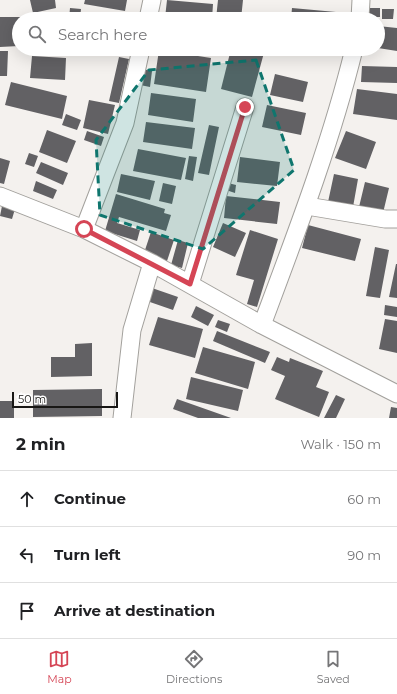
<!DOCTYPE html>
<html lang="en">
<head>
<meta charset="utf-8">
<style>
	:root { --surface:#fff; --page:#f2f2f2; --text:#202124; --muted:#757577; --line:#e0e0e0; --accent:#d54555 }
	body { margin:0; font-family:Montserrat,sans-serif; background:var(--page); color:var(--text) }
	.scale { position:absolute; left:12px; bottom:10px; width:106px; box-sizing:border-box; padding-left:4px; border:2px solid #181715; border-top:0; font-size:11px; line-height:14px; white-space:nowrap; color:#181715; -webkit-text-stroke:3px #fff; paint-order:stroke }
	.stop { position:absolute; width:12px; height:12px; margin:-9px; border:3px solid #d54555; border-radius:50%; background:#fff }
	.stop.end { background:#d54555; border-color:#fff; box-shadow:0 1px 4px #0008 }
	.list { margin:0; padding:0; list-style:none }
	h2 { display:flex; justify-content:space-between; align-items:center; height:52px; margin:0; padding:0 16px; font-size:17px }
	h2 small { font-size:13px; font-weight:400; color:var(--muted) }
	.list li { display:grid; grid-template-columns:26px 1fr auto; gap:12px; align-items:center; box-sizing:border-box; height:56px; padding:0 16px; border-top:1px solid var(--line) }
	.list b { display:block; font-size:15px; white-space:nowrap }
	.list em { font-size:13px; font-style:normal; color:var(--muted) }
	.icon { flex:none; width:22px; height:22px; fill:none; stroke:currentColor; stroke-width:2; stroke-linecap:round; stroke-linejoin:round }
	.map { position:relative; flex:none; width:397px; height:418px; overflow:hidden }
	.search { position:absolute; background:var(--surface); box-shadow:0 4px 16px #0002; left:12px; right:12px; top:12px; height:44px; display:flex; align-items:center; gap:10px; box-sizing:border-box; padding:0 14px; border-radius:22px; color:var(--muted); font-size:15px }
	.sheet { height:220px; background:var(--surface) }
	nav { display:flex; justify-content:space-around; align-items:center; box-sizing:border-box; height:56px; border-top:1px solid var(--line); background:var(--surface); font-size:11px; color:var(--muted) }
	nav a { display:grid; justify-items:center; gap:2px }
	nav .on { color:var(--accent) }
	.map>svg:first-child { display:block }
</style>
</head>
<body>
<div class="map">
<svg width="397" height="418" viewBox="0 0 397 418">
	<rect width="100%" height="100%" fill="#f4f1ee"/>
	<path fill="#626164" d="M30,0H55L56,8L33,13Z
		M85,0H127L125,11L84,4Z
		M167,0L213,4L212,19L165,18Z
		M218,0H243L241,19H216Z
		M70,8L81,9L80,19H69Z
		M292,8L336,12L335,19H291Z
		M369,8H380V17H369Z
		M382,9H394L393,19H382Z
		M85,14L123,18V19H84Z
		M0,17H45V19H19V46L0,47Z
		M378,26L397,28V51L378,48Z
		M231,49H265L252,97L221,89Z
		M159,50L211,58L206,92L154,84Z
		M0,51H8L7,76H0Z
		M32,56L66,58L65,80L30,78Z
		M119,57L129,59L119,103L109,101Z
		M362,66L397,67V83L361,82Z
		M142,69L152,71L150,87L140,85Z
		M275,74L308,82L303,102L270,95Z
		M11,82L67,96L62,119L5,105Z
		M357,89L397,94V120L353,114Z
		M151,93L196,99L193,122L148,115Z
		M89,100L115,105L108,134L83,128Z
		M267,105L306,113L301,135L262,127Z
		M66,114L81,120L77,130L62,125Z
		M146,122L195,128L192,149L143,142Z
		M209,125L219,127L209,175L198,173Z
		M47,130L76,141L67,163L39,152Z
		M87,131L104,137L101,146L84,140Z
		M346,131L376,142L366,169L335,158Z
		M138,149L186,158L181,180L133,171Z
		M29,153L38,156L34,167L25,164Z
		M189,156L197,157L193,181L185,179Z
		M240,157L280,162L277,186L237,182Z
		M0,158L10,161L4,184L0,183Z
		M41,162L68,173L63,185L36,173Z
		M121,174L155,181L150,200L117,192Z
		M334,174L358,179L353,207L328,202Z
		M36,181L57,190L53,199L33,191Z
		M365,182L389,188L383,213L359,207Z
		M163,183L176,186L172,204L159,201Z
		M228,183L236,185L235,193L226,190Z
		M116,194L165,209L164,213L171,215L166,231L119,217L117,223L140,230L137,241L105,231Z
		M226,196L280,202L277,224L224,218Z
		M2,206L15,209L12,219L0,216Z
		M223,223L246,233L235,257L213,247Z
		M308,225L361,239L355,261L302,248Z
		M250,230L278,239L257,307L247,304L254,280L236,275Z
		M151,232L174,240L166,264L143,256Z
		M178,240L188,243L182,268L171,265Z
		M375,247L389,250L380,298L366,296Z
		M396,264H397V298L389,297Z
		M152,288L178,297L173,310L147,301Z
		M385,305L397,307V317L384,315Z
		M196,306L214,315L208,326L191,317Z
		M158,317L203,329L195,358L149,345Z
		M385,319L397,321V353L379,349Z
		M218,320L230,324L227,332L215,327Z
		M217,331L270,352L265,363L213,341Z
		M92,343V376L51,377V357H75V344Z
		M203,347L255,362L248,389L195,373Z
		M277,357L289,362L290,358L323,371L316,387L329,392L319,417L275,399L285,376L271,370Z
		M191,377L243,390L238,411L186,399Z
		M102,389V416L33,417V390Z
		M336,395L345,399L336,418H324Z
		M177,399L231,418H198L173,409Z
		M0,401H14V418H0Z
		M391,407L397,408V418H389Z"/>
	<g fill="none" stroke-linecap="round" stroke-linejoin="round">
		<g stroke="#a2a09c" stroke-width="19">
			<path id="street" d="M148,19L152,0
				M360,19L361,0
				M0,196L84,229L152,263L262,325L397,394
				M307,206L385,219H397
				M84,229L125,123L141,49
				M190,284L245,107
				M262,325C296,234 331,143 354,49
				M122,418L132,330L152,263"/>
		</g>
		<use href="#street" stroke="#fff" stroke-width="17"/>
	</g>
	<g fill="none" stroke-linecap="round" stroke-linejoin="round">
		<path stroke="#d54555" stroke-width="5" d="M84,229L190,284L245,107"/>
	</g>
	<path fill="#0f766e" fill-opacity="0.2" stroke="#0f766e" stroke-width="3" stroke-dasharray="8 5" stroke-linejoin="round" d="M256,60L294,170L203,249L100,215L96,140L149,70Z"/>
</svg>
<div class="scale">50 m</div>
<div class="stop" style="left:84px;top:229px"></div>
<div class="stop end" style="left:245px;top:107px"></div>
<div class="search"><svg class="icon" aria-label="search" viewBox="0 0 24 24"><circle cx="10" cy="10" r="6"/><path d="M15 15l6 6"/></svg>Search here</div>
</div>
<section class="sheet">
<h2>2 min<small>Walk · 150 m</small></h2>
<ul class="list">
<li><svg class="icon" aria-label="ahead" viewBox="0 0 24 24"><path d="M12 20V5M6 11l6-6 6 6"/></svg><div><b>Continue</b></div><em>60 m</em></li>
<li><svg class="icon" aria-label="left" viewBox="0 0 24 24"><path d="M17 20v-9H6M10 6l-5 5 5 5"/></svg><div><b>Turn left</b></div><em>90 m</em></li>
<li><svg class="icon" aria-label="arrive" viewBox="0 0 24 24"><path d="M6 21V4h12l-3 4 3 4H6"/></svg><div><b>Arrive at destination</b></div></li>
</ul>
</section>
<nav>
<a class="on"><svg class="icon" aria-label="map" viewBox="0 0 24 24"><path d="M3 6l6-2 6 2 6-2v14l-6 2-6-2-6 2zM9 4v14M15 6v14"/></svg>Map</a>
<a><svg class="icon" aria-label="directions" viewBox="0 0 24 24"><path d="M12 3l9 9-9 9-9-9zM9 14v-3h6M13 9l2 2-2 2"/></svg>Directions</a>
<a><svg class="icon" aria-label="saved" viewBox="0 0 24 24"><path d="M7 4h10v16l-5-4-5 4z"/></svg>Saved</a>
</nav>
</body>
</html>
